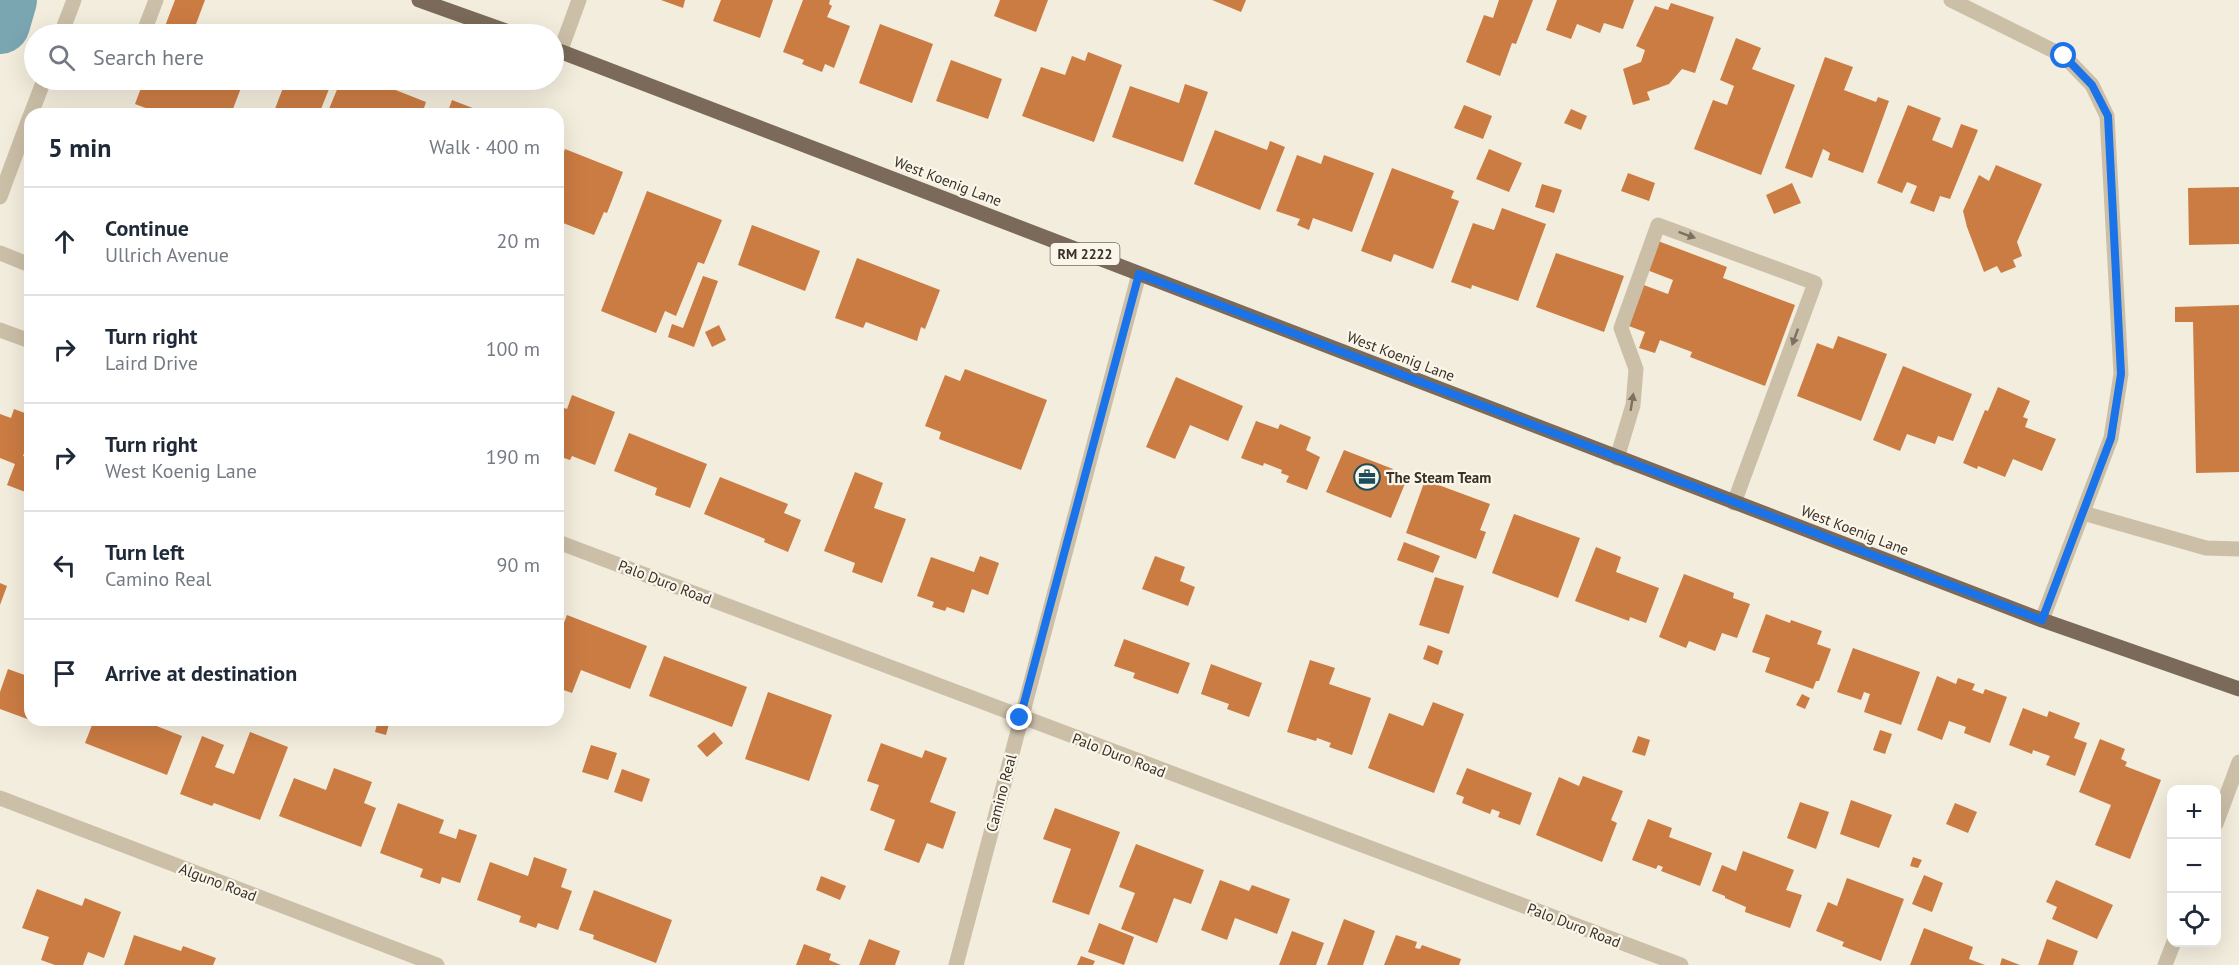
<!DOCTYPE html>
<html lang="en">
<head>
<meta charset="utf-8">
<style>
	:root { --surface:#fff; --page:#f2f2f3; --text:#1f2937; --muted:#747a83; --line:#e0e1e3 }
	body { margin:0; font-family:"PT Sans",sans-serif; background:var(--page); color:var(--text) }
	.controls { position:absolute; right:18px; bottom:18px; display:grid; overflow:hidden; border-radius:12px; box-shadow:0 6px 24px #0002 }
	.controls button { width:54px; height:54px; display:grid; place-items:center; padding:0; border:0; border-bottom:2px solid var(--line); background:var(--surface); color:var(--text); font:30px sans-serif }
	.stop { position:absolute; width:18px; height:18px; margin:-14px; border:4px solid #1a73e8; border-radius:50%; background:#fff }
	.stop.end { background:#1a73e8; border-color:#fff; box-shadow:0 2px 6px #0008 }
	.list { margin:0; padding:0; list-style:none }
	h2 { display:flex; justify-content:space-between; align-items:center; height:78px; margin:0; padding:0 24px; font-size:26px }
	h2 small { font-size:20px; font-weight:400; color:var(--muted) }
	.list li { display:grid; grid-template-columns:39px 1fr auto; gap:18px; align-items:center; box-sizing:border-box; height:108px; padding:0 24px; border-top:2px solid var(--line) }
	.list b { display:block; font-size:22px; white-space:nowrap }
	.list p { margin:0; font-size:20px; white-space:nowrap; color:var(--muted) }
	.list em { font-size:20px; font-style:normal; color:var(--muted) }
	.icon { flex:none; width:33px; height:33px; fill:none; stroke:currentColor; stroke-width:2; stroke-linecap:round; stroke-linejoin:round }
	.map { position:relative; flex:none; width:2239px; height:965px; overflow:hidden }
	.search { position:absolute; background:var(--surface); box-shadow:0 6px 24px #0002; left:24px; top:24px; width:540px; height:66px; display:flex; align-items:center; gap:15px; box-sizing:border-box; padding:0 21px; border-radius:33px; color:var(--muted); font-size:22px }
	.panel { position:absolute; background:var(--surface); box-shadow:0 6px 24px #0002; left:24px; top:108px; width:540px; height:618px; border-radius:18px }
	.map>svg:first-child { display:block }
</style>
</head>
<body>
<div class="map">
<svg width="2239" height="965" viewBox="0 0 2239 965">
	<rect width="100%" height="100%" fill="#f3eddd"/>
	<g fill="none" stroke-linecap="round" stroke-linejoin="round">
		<path stroke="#7aa6b2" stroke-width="60" d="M0,24L7,0"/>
	</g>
	<path fill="#cb7c43" d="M175,0H205L196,24L223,34H162Z
		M661,0H685L683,8Z
		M721,0H773L760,38L713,21Z
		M803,0H830L829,4L832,6L827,17L850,26L834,68L825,64L822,72L802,64L804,60L783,52Z
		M1000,0H1048L1036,32L994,16Z
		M1212,0H1246L1241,12Z
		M1499,0H1533L1516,44L1512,43L1500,76L1466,62L1484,15L1493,18Z
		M1557,0H1634L1623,29L1604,23L1600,33L1577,24L1571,39L1546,30Z
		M1671,3L1714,17L1695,73L1682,69L1669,84L1647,92L1650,100L1633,105L1623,69L1641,62L1645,50L1636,46L1655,6L1668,10Z
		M880,24L933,44L912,103L859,83Z
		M1736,38L1761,48L1752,69L1795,85L1761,175L1694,149L1713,100L1727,105L1734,86L1720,80Z
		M1088,52L1122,65L1094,142L1022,116L1041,67L1065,75L1072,56L1085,61Z
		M1825,57L1853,67L1844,90L1876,102L1878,97L1889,101L1863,173L1828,160L1830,153L1823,149L1812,178L1785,168Z
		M951,60L1002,79L988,119L936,101Z
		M144,80H221L241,88L231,114H158L159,113L135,104Z
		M286,80H305L329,89L319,114H273Z
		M341,80H370L426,102L422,114H342L329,109Z
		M1185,84L1208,92L1183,162L1112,137L1130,86L1179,103Z
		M452,100L488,114H447Z
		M1464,105L1492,116L1483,139L1454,128Z
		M1908,105L1941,118L1932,140L1952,148L1961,124L1978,130L1950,199L1940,196L1934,212L1910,203L1917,186L1907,182L1902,193L1877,183Z
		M1571,109L1587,116L1581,130L1564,123Z
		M1215,130L1267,150L1270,141L1285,147L1260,210L1194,184Z
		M565,149L623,172L607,213L604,212L594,235L558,221V167Z
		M1489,149L1522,163L1509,192L1476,179Z
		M1297,155L1321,164L1324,155L1374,173L1352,232L1313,218L1309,230L1297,225L1300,219L1276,211Z
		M1996,165L2042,184L2017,242L2022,256L2013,260L2016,267L2001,273L1997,266L1984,272L1967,227L1963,211L1979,175L1989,181Z
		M1392,168L1454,191L1451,198L1459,201L1433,269L1394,254L1391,262L1361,251Z
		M1628,173L1655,183L1649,201L1621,191Z
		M1792,183L1801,203L1774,214L1766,195Z
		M1542,184L1562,190L1554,213L1535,207Z
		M2239,187V244L2189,245L2188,188Z
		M647,191L722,220L704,264L698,262L676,316L665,311L656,333L601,311Z
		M1502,208L1546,224L1518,301L1472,285L1471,289L1451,282L1473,223L1494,230Z
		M752,225L820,251L805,291L738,265Z
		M1658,241L1727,267L1723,278L1795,305L1765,386L1690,357L1692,352L1660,340L1655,353L1639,348L1645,332L1626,325L1641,284L1668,294L1673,280L1647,270Z
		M1556,253L1624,276L1604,332L1536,307Z
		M857,258L940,290L925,329L921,327L917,341L866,322L863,328L835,318Z
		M703,276L718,281L694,347L668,337L672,324L683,328Z
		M2239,305V472L2196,473L2193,322H2175V307Z
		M719,325L726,340L712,347L705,332Z
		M1838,336L1887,354L1861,421L1797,396L1817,343L1833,349Z
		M1903,366L1972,394L1953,441L1938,436L1935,444L1907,434L1900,451L1873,440Z
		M965,369L1047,400L1021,470L939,439L941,432L925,426L945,375L960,381Z
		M1176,377L1243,406L1228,441L1190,425L1175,459L1146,447Z
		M1998,387L2030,401L2023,417L2028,419L2025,427L2056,439L2042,471L2013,459L2005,477L1978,466L1977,469L1963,463L1985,410L1988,411Z
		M572,395L615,412L595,465L572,456L570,460L558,456V406L567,409Z
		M14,409L30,415V438L23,456L30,458V487L28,493L7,485L15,464L0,458V414L11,418Z
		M1256,421L1278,429L1280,424L1311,437L1306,450L1320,457L1307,490L1286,482L1289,476L1281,473L1282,470L1264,463L1263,466L1241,458Z
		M629,433L707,464L690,508L655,495L657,488L614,471Z
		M1344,450L1393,469L1391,475L1406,481L1391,518L1326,492Z
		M855,472L883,483L874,508L906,519L882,583L852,572L855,563L824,551Z
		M720,477L788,504L784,513L801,520L788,552L764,542L765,539L704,514Z
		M1425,480L1490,504L1480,530L1486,532L1476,559L1406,533Z
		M1514,514L1580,538L1558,598L1492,573Z
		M1404,542L1440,556L1433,573L1397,560Z
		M1596,547L1621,557L1616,572L1659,588L1646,623L1630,617L1629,621L1575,601Z
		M980,556L999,563L988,595L972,589L964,613L947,607L945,611L932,607L934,602L917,596L931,557L974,572Z
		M1155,556L1185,567L1180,581L1195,587L1188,606L1142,589Z
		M1684,574L1734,593L1733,598L1750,604L1737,638L1722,633L1715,651L1689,641L1686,648L1659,637Z
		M1435,577L1464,586L1449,634L1419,625Z
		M0,583L7,586L0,605Z
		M1766,614L1790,623L1791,620L1822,631L1817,644L1831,649L1819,681H1816L1813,689L1765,672L1770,658L1752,652Z
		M567,615L647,646L630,689L581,670L572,693L558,688V638Z
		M1124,639L1190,663L1178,694L1133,678L1135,673L1114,666Z
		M1428,645L1443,651L1438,665L1423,659Z
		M1853,648L1920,672L1901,725L1864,712L1870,694L1864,692L1861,700L1837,692Z
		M664,656L747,687L732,727L649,696Z
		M1310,660L1335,668L1329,684L1371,698L1352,755L1329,747L1331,743L1317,738L1316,741L1287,732Z
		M1211,664L1262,683L1249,717L1227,709L1229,704L1201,694Z
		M8,669L30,677V720L0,709V692Z
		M1937,676L1956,684L1958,678L1975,684L1972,690L1983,694L1985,689L2007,697L1990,743L1964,733L1966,727L1949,721L1942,740L1917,730Z
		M768,692L832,715L809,781L745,759Z
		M1802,694L1810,698L1805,709L1796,705Z
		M1433,702L1464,714L1434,793L1368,768L1389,713L1423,726Z
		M2023,708L2047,717L2049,711L2080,723L2074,738L2087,743L2075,776L2046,765L2050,756L2033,750L2032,754L2009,745Z
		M94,720H155L154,725L182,736L167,775L85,743Z
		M378,720H390L386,735L375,732Z
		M1880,730L1892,734L1885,754L1873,750Z
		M250,732L288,747L260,820L214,803L212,806L180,794L202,736L224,745L215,767L234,774Z
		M714,732L723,743L707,757L697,746Z
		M1638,736L1650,740L1645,756L1632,752Z
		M2100,739L2125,749L2121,759L2127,762L2125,766L2161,780L2130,859L2095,845L2111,805L2079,792Z
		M881,743L922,758L925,750L947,758L930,802L956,812L943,849L927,843L919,863L884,850L895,820L870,810L879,785L867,781Z
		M591,745L617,753L608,780L582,772Z
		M334,768L372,782L364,803L376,808L361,847L279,816L294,778L326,790Z
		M1467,768L1532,793L1520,825L1498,817L1500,812L1492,809L1490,814L1462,803L1464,797L1456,794Z
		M622,769L650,779L642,802L614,792Z
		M1583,776L1623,791L1611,820L1617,823L1602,862L1536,835L1559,777L1579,786Z
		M1851,800L1892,815L1879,848L1840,834Z
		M1800,802L1829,812L1816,849L1787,838Z
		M398,803L444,820L439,833L456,839L459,829L477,835L460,883L442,877L440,884L420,877L423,869L380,853Z
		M1955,803L1977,812L1968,833L1946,824Z
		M1055,808L1120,832L1089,915L1052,902L1071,849L1043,839Z
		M1648,819L1672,828L1669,837L1712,853L1700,886L1661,871L1663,867L1658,865L1656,869L1632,860Z
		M1136,844L1204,870L1191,904L1174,898L1157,943L1121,929L1135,893L1119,887Z
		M1743,851L1794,870L1786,890L1802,895L1790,928L1745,912L1746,907L1725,898V896L1712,891L1722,865L1736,871Z
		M534,857L567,869L561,887L572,891L558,930L538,923L536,928L519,922L521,916L477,900L490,862L528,876Z
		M1913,857L1922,860L1918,868L1910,866Z
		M1924,875L1943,883L1932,912L1912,904Z
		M821,876L846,886L840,900L816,890Z
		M1847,878L1904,899L1881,961L1842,946L1844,942L1816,931L1828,902L1837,906Z
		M1220,880L1249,891L1252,885L1290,899L1277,934L1235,918L1227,940L1201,930Z
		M2056,880L2113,905L2097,939L2052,919L2057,907L2046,902Z
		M37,889L82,906L85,898L121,912L104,958L88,952L83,965H55L41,960L49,937L22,928Z
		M594,890L672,920L656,963L593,939L594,935L579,930Z
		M1344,919L1375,931L1363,965H1327Z
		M1099,923L1134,937L1124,965L1088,952Z
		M1924,928L1973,947L1969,959L1985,965H1910Z
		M1292,931L1324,943L1316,965H1279Z
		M134,935L181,951L183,946L216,958L213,965H124Z
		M1396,935L1417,942L1415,948L1420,949L1422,945L1461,959L1459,965H1384Z
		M869,939L900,951L895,965H859Z
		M2047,939L2078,951L2073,965H2038Z
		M804,944L831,954L829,960L841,965H796Z
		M1081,956L1095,961L1093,965H1077Z
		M2002,958L2020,965H2000Z"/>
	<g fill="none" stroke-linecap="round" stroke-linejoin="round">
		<path stroke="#ccbfa8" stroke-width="15" d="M1951,0L2064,56L2092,85L2107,116L2121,374L2111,438L2042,620
			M61,34L74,0
			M143,34L156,0
			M560,52L579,0
			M31,114L44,80
			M0,197L30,116
			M0,253L30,265
			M0,330L30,341
			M1617,458L1633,405L1636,369L1621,328L1658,225L1815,283L1734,503
			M2083,513L2206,548L2239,549
			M558,542L1681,965
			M0,798L437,965
			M2216,824L2239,762
			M956,965L1139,274
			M2165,965L2174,942"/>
		<path stroke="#7b6a59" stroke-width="15" d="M419,0L514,34
			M554,49L2042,620L2239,689"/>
	</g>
	<defs><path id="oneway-solid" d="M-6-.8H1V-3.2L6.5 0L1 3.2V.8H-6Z" transform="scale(1.5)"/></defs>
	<g fill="#7b7062">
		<use href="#oneway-solid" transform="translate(1687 235) rotate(20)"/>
		<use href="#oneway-solid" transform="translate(1795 337) rotate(110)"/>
		<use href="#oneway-solid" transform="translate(1632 402) rotate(-81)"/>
	</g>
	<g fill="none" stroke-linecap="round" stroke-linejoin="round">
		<path stroke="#1a73e8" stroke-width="8" d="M1020,718L1139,274L2042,620L2111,438L2121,374L2108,116L2092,85L2064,56"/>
	</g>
	<defs>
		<g id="office-ring" transform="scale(1.35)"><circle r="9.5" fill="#fbf6ea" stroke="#1c4d5c" stroke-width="1.5"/><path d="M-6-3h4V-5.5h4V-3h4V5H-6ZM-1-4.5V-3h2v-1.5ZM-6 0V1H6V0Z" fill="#1c4d5c"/></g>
	</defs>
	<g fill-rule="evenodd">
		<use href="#office-ring" x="1367" y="477"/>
	</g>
	<g text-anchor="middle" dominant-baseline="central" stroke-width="4.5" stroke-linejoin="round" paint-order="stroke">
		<rect fill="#fbf6ea" stroke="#736b62" stroke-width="1.5" x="1050.5" y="243" width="69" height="22" rx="4.5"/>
		<g font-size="14" font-weight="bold" fill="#393028">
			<text x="1085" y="254">RM 2222</text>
		</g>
		<g font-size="15" fill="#393028" stroke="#fbf6ea">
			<text transform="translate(948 181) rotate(21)">West Koenig Lane</text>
			<text transform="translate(1401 356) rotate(21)">West Koenig Lane</text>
			<text transform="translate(1855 530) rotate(21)">West Koenig Lane</text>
			<text transform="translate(665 582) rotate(21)">Palo Duro Road</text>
			<text transform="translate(1119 755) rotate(21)">Palo Duro Road</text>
			<text transform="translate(1001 793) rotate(-75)">Camino Real</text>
			<text transform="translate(218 882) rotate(21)">Alguno Road</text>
			<text transform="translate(1574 925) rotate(21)">Palo Duro Road</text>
		</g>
		<g font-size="15" font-weight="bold" fill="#393028" stroke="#fbf6ea" text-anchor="start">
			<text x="1386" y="477">The Steam Team</text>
		</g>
	</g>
</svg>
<div class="controls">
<button>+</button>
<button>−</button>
<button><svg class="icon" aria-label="locate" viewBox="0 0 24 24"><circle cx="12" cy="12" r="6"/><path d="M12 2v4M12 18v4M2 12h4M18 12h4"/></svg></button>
</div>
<div class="stop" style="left:2064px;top:56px"></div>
<div class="stop end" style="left:1020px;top:718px"></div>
<div class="search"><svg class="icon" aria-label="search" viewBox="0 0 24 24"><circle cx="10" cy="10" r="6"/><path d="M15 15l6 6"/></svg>Search here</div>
<section class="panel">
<h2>5 min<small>Walk · 400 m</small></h2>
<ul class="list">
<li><svg class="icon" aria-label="ahead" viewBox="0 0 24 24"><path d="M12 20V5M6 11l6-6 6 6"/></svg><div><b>Continue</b><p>Ullrich Avenue</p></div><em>20 m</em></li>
<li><svg class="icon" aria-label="right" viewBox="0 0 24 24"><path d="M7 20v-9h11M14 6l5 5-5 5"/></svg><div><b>Turn right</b><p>Laird Drive</p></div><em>100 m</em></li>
<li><svg class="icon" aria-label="right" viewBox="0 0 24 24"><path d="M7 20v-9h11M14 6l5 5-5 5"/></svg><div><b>Turn right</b><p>West Koenig Lane</p></div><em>190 m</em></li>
<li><svg class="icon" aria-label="left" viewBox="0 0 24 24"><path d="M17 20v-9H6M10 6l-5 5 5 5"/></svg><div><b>Turn left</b><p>Camino Real</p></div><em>90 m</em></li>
<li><svg class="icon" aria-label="arrive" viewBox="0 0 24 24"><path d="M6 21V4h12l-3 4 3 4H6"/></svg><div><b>Arrive at destination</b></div></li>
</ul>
</section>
</div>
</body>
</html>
